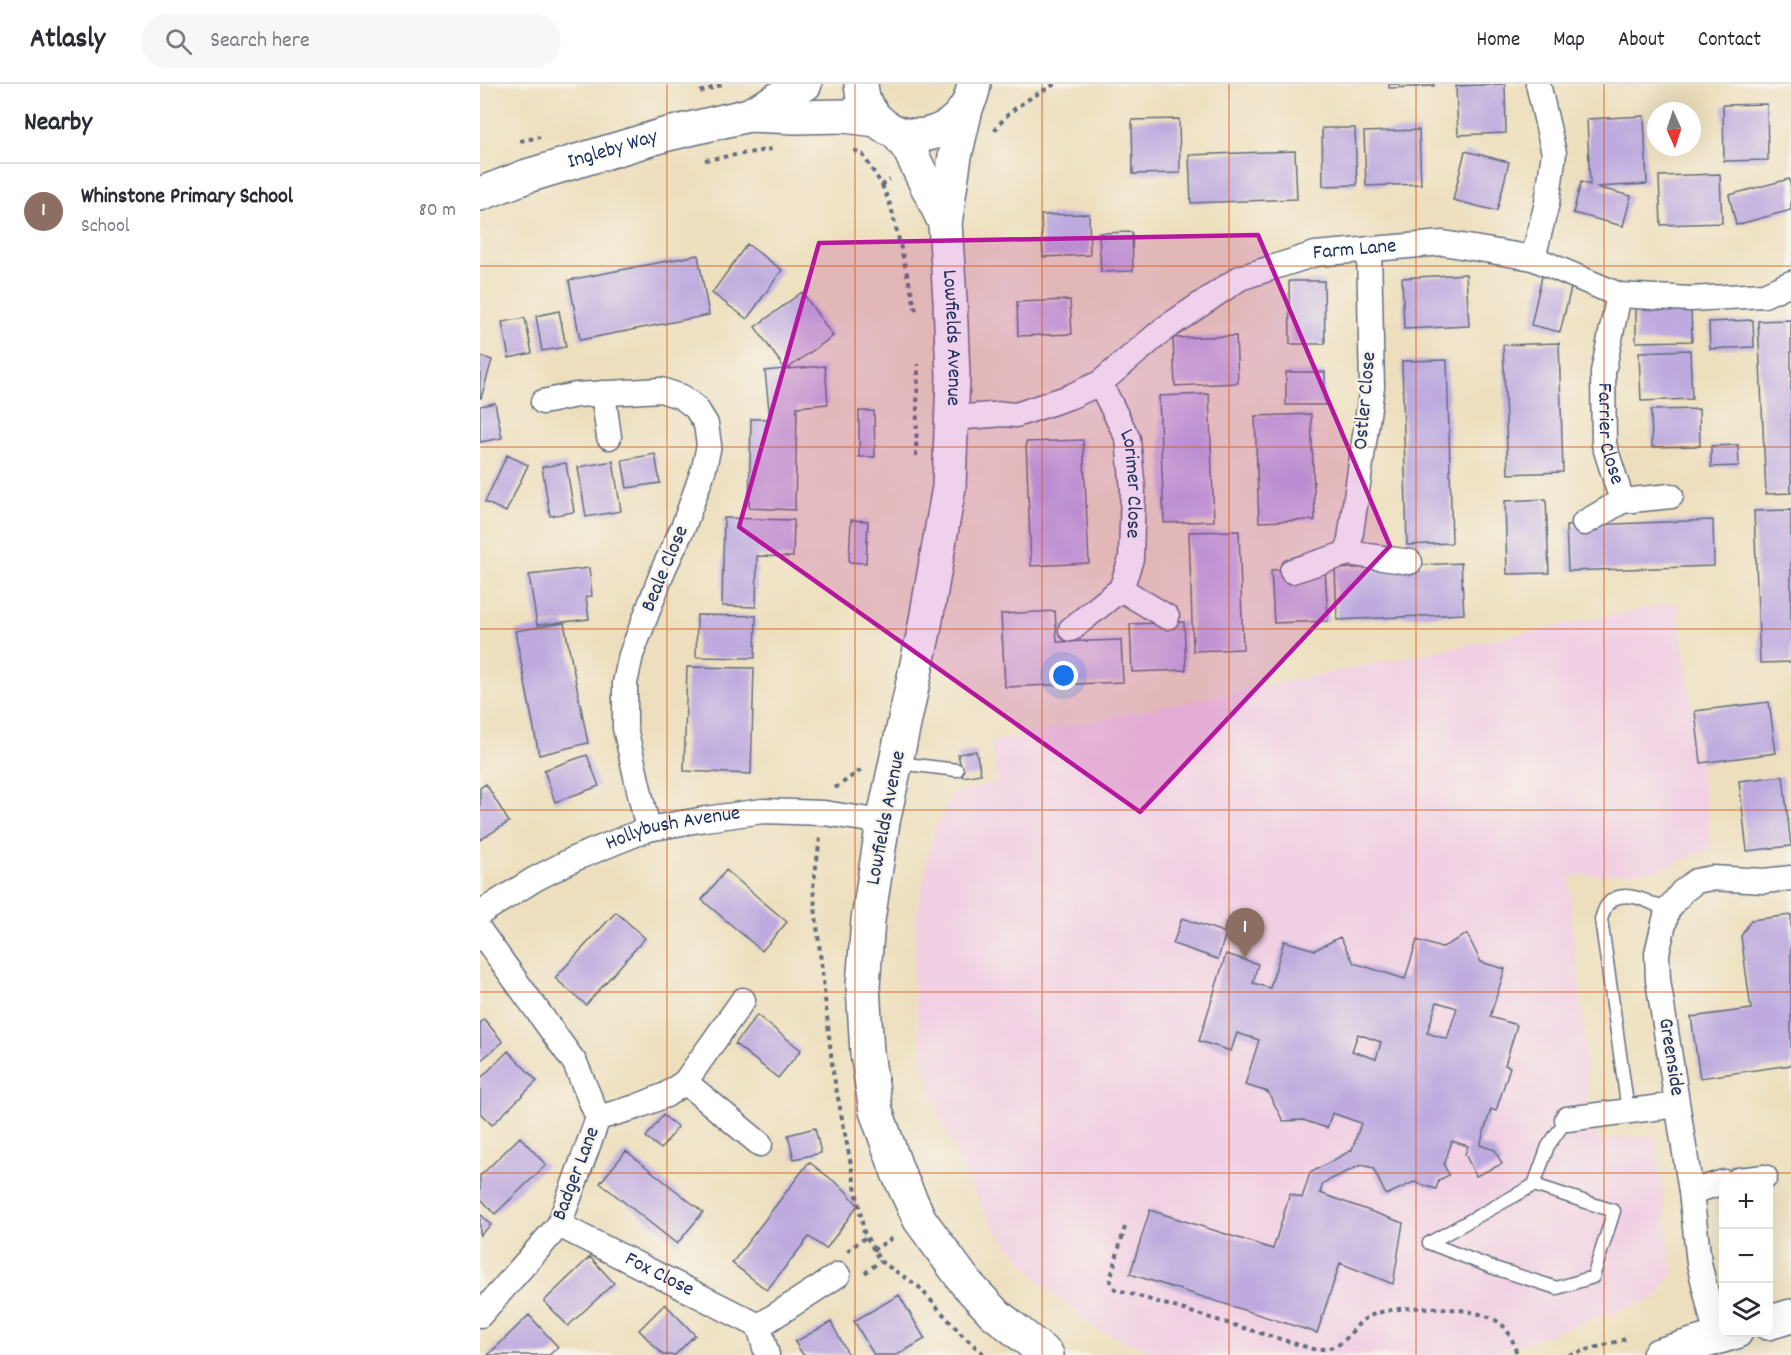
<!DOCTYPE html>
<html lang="en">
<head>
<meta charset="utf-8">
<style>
	:root { --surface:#fff; --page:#f7f7f7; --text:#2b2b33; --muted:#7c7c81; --line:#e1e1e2; --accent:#2563eb }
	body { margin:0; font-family:Dekko,sans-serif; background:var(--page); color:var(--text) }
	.controls { position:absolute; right:18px; bottom:18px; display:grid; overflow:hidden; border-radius:12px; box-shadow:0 6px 24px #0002 }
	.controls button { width:54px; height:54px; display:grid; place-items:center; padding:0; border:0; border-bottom:2px solid var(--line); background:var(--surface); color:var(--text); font:30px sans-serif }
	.compass { position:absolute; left:1167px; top:18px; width:54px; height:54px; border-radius:50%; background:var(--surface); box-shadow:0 6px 24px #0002; rotate:177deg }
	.you { position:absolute; left:584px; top:592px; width:21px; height:21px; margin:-15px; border:4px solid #fff; border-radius:50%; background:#1a73e8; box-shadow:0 0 0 9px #1a73e833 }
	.badge { display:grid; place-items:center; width:39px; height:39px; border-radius:50%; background:var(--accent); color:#fff; font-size:20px; font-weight:700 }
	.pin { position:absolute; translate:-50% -50px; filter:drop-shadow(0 2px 3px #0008) }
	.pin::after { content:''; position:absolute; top:32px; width:21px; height:18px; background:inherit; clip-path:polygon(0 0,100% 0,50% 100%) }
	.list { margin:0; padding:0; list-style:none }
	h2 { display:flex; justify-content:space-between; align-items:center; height:78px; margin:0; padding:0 24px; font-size:26px }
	h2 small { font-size:20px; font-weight:400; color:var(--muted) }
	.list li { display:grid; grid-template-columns:39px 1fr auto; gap:18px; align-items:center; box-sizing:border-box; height:96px; padding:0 24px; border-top:2px solid var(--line) }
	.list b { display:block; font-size:22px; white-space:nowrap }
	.list p { margin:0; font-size:20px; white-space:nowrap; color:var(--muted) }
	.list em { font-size:20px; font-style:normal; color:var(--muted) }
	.icon { flex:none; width:33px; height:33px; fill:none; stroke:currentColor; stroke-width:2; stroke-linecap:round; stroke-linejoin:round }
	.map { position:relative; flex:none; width:1311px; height:1271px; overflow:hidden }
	header { display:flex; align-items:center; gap:36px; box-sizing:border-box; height:84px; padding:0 30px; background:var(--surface); border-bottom:2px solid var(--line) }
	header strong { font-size:28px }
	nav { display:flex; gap:33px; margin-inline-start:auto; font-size:21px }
	.search { width:420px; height:54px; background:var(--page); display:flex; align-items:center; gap:15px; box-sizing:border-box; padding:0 21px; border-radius:33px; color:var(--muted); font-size:22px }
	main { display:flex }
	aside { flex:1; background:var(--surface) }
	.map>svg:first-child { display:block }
</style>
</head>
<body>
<header>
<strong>Atlasly</strong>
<div class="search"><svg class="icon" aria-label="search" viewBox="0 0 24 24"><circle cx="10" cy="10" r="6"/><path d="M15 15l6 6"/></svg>Search here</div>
<nav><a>Home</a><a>Map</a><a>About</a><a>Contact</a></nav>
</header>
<main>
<aside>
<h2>Nearby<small></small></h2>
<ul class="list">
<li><span class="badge" style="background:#8d6e63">1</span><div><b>Whinstone Primary School</b><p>School</p></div><em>80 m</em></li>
</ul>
</aside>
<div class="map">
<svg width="1311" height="1271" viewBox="0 0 1311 1271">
	<rect width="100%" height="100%" fill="#f7f3e8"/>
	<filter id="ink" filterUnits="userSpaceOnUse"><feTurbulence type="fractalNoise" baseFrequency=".0167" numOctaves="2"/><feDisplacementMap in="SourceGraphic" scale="12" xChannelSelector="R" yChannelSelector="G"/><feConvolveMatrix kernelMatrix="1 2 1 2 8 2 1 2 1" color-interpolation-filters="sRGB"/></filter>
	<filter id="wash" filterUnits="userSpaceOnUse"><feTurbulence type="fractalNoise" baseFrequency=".008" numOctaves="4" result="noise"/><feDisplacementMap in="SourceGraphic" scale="24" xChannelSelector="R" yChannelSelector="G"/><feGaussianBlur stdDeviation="1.35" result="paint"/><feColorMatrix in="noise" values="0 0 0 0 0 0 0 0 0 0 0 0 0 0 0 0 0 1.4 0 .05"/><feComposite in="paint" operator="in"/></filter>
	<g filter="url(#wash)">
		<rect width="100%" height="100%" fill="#eddfbd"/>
		<path fill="#f1d0e3" d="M1197,518L1232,765L1176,787L1090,792L1092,845L1103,929L1109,1033L1119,1056L1175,1051L1193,1190L1176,1214L1009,1271H683L615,1245L560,1198L515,1145L483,1088L457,1025L443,974L433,903L436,832L453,749L473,709L518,699L511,658Z"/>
		<g id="blocks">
			<path fill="#beaadf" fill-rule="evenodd" d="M909,0H954V2L909,4Z
				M1025,0L1026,49L978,51L976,2Z
				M1287,20L1288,76L1244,77L1243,21Z
				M1164,32L1167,100L1116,103L1151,112L1143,142L1093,129L1101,98L1110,101L1107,35Z
				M699,35L700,89L653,90L652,36Z
				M842,44H875L877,101L843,102Z
				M939,46L941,100L886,102L884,48Z
				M815,67L817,115L711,119L709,71Z
				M985,67L1029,78L1017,127L973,116Z
				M1240,90L1242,139L1181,141L1179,92Z
				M1309,95L1311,103V126L1256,141L1249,111Z
				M609,130L610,171L563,173L561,131Z
				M652,148L653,187L621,188L619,149Z
				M267,160L302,186L267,235L232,209Z
				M218,171L229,231L100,256L89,196Z
				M986,190L989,242L924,245L922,194Z
				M1062,192L1092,200L1080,248L1051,241Z
				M809,197H844L845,260H810Z
				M322,208L353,252L307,285L345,282L348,320L317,323L315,426L269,424L271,335H290L285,287L305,285L275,243Z
				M590,216L592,250L538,252L537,218Z
				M1211,223L1212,257L1156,258V224Z
				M79,227L86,263L62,267L56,232Z
				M45,234L52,269L29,274L22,238Z
				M1273,236L1274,263L1230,265L1229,238Z
				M1311,236V409L1286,410L1278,237Z
				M756,252L758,299L695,302L693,254Z
				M1079,259L1083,388L1028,390L1023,261Z
				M1210,266L1212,315L1161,317L1159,268Z
				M0,272L12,276L1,314H0Z
				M967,276L972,459L927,461L922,277Z
				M806,288H845V321H806Z
				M729,310L734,437L684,439L679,312Z
				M15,319L22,354L0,358V322Z
				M1219,325L1220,362L1172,363L1171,326Z
				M379,327H394L395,373H379Z
				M831,330L835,436L779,438L775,332Z
				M603,356L609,479L551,482L546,358Z
				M1258,361L1259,382L1231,383V362Z
				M175,370L180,399L147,404L142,376Z
				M27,371L48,381L26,428L5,418Z
				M133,377L141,427L106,433L98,383Z
				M86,379L94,428L70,432L62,383Z
				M1066,415L1069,489L1027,490L1025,417Z
				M1311,426V578L1280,579L1274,427Z
				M244,434L314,436L313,473L277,472L276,523L242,522Z
				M371,436L388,437L386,479L369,478Z
				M1233,436L1234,482L1088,487L1086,442Z
				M759,447L763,565L713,567L709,448Z
				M981,479L984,530L857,536L855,485Z
				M109,484L112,512L106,513L109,535L57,541L49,491Z
				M845,484L848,537L794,539L791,486Z
				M575,527L577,558L641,556L643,598L525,603L521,530Z
				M217,531L276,532L275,574L216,573Z
				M704,538L706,586L652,588L650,540Z
				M84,539L108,659L59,671L35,547Z
				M207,583L274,584L271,690L204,687Z
				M1289,618L1296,669L1221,679L1215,627Z
				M496,667L501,690L483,693L478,670Z
				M107,671L119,702L75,718L64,686Z
				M1303,692L1311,762L1267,767L1259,697Z
				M6,700L29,738L0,756V704Z
				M246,786L307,838L282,867L222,816Z
				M136,828L165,854L106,921L75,894Z
				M1311,831V981L1220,994L1211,933L1271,925L1261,852L1271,836Z
				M702,834L746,849L738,875L693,860Z
				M987,850L1001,878L1025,885L1010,933L1037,941L1025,981L1030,983L1016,1027L1011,1025L1000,1061L1015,1066L1022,1080L996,1092L985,1070L988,1062L972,1057L964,1081L969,1091L959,1096L956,1105L934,1098L906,1111L893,1084L881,1081L843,1099L840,1109L923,1139L913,1200L860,1179L837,1249L650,1190L670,1126L793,1165L810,1110L822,1114L830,1089L872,1066L881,1039L852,1029L847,1044L823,1036L803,1037L788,1008L765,1001L779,956L757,949L751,967L719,957L746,870L778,880L773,899L790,904L804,857L835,866L860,853L874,879L925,895L937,856L961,864ZM957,918L977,924L967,955L947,949ZM878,950L901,958L896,975L872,967Z
				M277,931L321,966L298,994L255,960Z
				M4,935L23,958L0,977V939Z
				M28,967L57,997L12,1041L0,1029V995Z
				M183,1031L198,1043L181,1065L166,1053Z
				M335,1044L341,1069L314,1075L308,1051Z
				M40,1053L66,1081L15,1130L0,1114V1092Z
				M146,1067L223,1128L197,1160L120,1099Z
				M329,1078L364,1105L378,1121L346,1165L329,1153L287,1206L252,1179Z
				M0,1130L11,1141L0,1151Z
				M110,1173L134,1199L88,1242L64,1217Z
				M419,1211L445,1255L417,1271H394L374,1237Z
				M185,1220L215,1251L195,1271H183L159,1246Z
				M49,1231L78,1263L69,1271H8Z
				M351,1238L368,1270L323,1271L315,1258Z"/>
		</g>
	</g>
	<g filter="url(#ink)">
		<use href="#blocks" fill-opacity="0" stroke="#646d7f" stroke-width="1.5"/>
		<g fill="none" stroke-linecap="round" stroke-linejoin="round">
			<g stroke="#646d7f" stroke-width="15">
				<path id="lane" d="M418,679L477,686
					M1148,1027L1121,835C1123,831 1124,824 1127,821C1141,802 1171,818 1187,827
					M1054,1101L1134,1127L1113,1193L1077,1204L1011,1183L949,1159L1054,1101L1068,1062L1087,1035"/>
			</g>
			<g stroke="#646d7f" stroke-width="27">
				<g id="street">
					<path d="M889,165L892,303L868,469L930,478"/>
					<path d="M1053,174L1067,119L1074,69L1058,0"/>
					<path id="s1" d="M1139,211L1123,288L1124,360L1142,417L1191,412"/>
					<path id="s2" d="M620,299L648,355L653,406L651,475L641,505L687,533"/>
					<path d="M123,309L129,353"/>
					<path d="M63,318L96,311L181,306L202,313L216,324L226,340L229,361L224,384L204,441L184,484L151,571L145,599V644L168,745"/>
					<path id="s3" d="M473,334L524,330L536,331L589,313L620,299L684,245L760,194L835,170L963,159L1053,174L1139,211L1210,215L1284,211L1311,199"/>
					<path d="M1104,439L1142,417"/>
					<path d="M812,487L868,469"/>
					<path d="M591,545L641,505"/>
					<path id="s4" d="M0,829L55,795L96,774L168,745L225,735L283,727L344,729L403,738"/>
					<path d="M0,847L95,979L118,1034L79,1141L0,1231"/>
					<path d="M205,998L280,1060"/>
					<path d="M118,1034L156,1023L186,1011L205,998L263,916"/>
					<path d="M1087,1035L1197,1021"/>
					<path d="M1258,1096L1285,1093"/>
					<path d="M1211,1108L1244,1098"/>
					<path id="s5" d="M79,1141L279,1242L358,1191"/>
					<path d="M279,1242L287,1271"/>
					<path d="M1237,1254L1219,1179L1211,1108L1178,896L1177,869L1187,827L1202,808L1216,797L1232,794L1284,797L1311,794"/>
				</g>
			</g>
			<g stroke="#646d7f" stroke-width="36">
				<g id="secondary">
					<path d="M381,0C382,6 382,13 385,18C410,72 486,57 494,0"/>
					<path id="s6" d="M486,25L475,72L465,139L470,216L473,292L469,403L444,547L403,738L388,836L383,902L387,969L396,1027L418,1089L440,1136L486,1199L514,1229L567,1271"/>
					<path d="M269,31L325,0"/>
					<path d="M417,49L429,65L465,139"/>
					<path id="s7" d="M0,110L47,92L184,51L269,31L315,33L364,32L397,36"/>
					<path d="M1288,1239L1311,1232"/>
					<path d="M1179,1271L1256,1248"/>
				</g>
			</g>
			<path stroke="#646d7f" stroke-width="4" stroke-dasharray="4.5 4.5" stroke-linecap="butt" d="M220,8L244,0
				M515,47C527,25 554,12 575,0
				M40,57L60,53
				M374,66L383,71L402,101L410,96
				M225,76L292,65
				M402,101L411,123L437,231
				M436,372L438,280
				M355,704L381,686
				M340,754L333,804L353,988L384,1148L400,1177L438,1202L483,1252L505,1271
				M645,1143L630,1196L635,1205L648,1209L833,1265C871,1267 866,1244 890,1232C917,1219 996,1221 1020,1239C1030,1247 1034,1259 1037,1271
				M393,1166L416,1152
				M367,1167L386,1153
				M385,1189L400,1177
				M1089,1271L1146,1255"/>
			<use href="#lane" stroke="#fff" stroke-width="12"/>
			<use href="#street" stroke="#fff" stroke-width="24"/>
			<use href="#secondary" stroke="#fff" stroke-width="33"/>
		</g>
	</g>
	<path fill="#b5179e" fill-opacity="0.2" stroke="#b5179e" stroke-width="4.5" stroke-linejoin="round" d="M778,151L910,462L660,728L259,443L339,159Z"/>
	<path fill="none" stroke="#d45514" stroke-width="1.5" stroke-opacity="0.55" d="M187,0V1271M375,0V1271M562,0V1271M749,0V1271M936,0V1271M1124,0V1271M0,182H1311M0,363H1311M0,545H1311M0,726H1311M0,908H1311M0,1089H1311"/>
	<g text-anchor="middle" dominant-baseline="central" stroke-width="4.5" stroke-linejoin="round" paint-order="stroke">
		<g font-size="21" fill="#1b2f5e" stroke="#f7f3e8">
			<text stroke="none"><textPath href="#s7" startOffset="140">Ingleby Way</textPath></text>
			<text stroke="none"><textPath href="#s3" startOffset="447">Farm Lane</textPath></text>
			<text stroke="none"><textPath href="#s6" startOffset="231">Lowfields Avenue</textPath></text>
			<text transform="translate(886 317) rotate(-85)">Ostler Close</text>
			<text stroke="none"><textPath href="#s1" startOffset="141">Farrier Close</textPath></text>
			<text stroke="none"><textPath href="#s2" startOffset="108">Lorimer Close</textPath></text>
			<text transform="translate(186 485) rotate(-67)">Beale Close</text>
			<text transform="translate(407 734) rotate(-79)">Lowfields Avenue</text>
			<text stroke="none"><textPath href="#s4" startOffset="213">Hollybush Avenue</textPath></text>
			<text transform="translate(1190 973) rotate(81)">Greenside</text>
			<text transform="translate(97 1090) rotate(-69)">Badger Lane</text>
			<text stroke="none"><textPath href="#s5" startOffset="112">Fox Close</textPath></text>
		</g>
	</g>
</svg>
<div class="controls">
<button>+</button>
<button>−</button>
<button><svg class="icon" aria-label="layers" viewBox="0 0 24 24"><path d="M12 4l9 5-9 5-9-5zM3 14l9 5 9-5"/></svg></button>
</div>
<svg class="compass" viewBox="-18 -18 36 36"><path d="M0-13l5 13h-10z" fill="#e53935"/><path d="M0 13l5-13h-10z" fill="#7c7c81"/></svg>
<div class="you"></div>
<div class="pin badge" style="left:765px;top:874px;background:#8d6e63">1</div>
</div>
</main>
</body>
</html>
